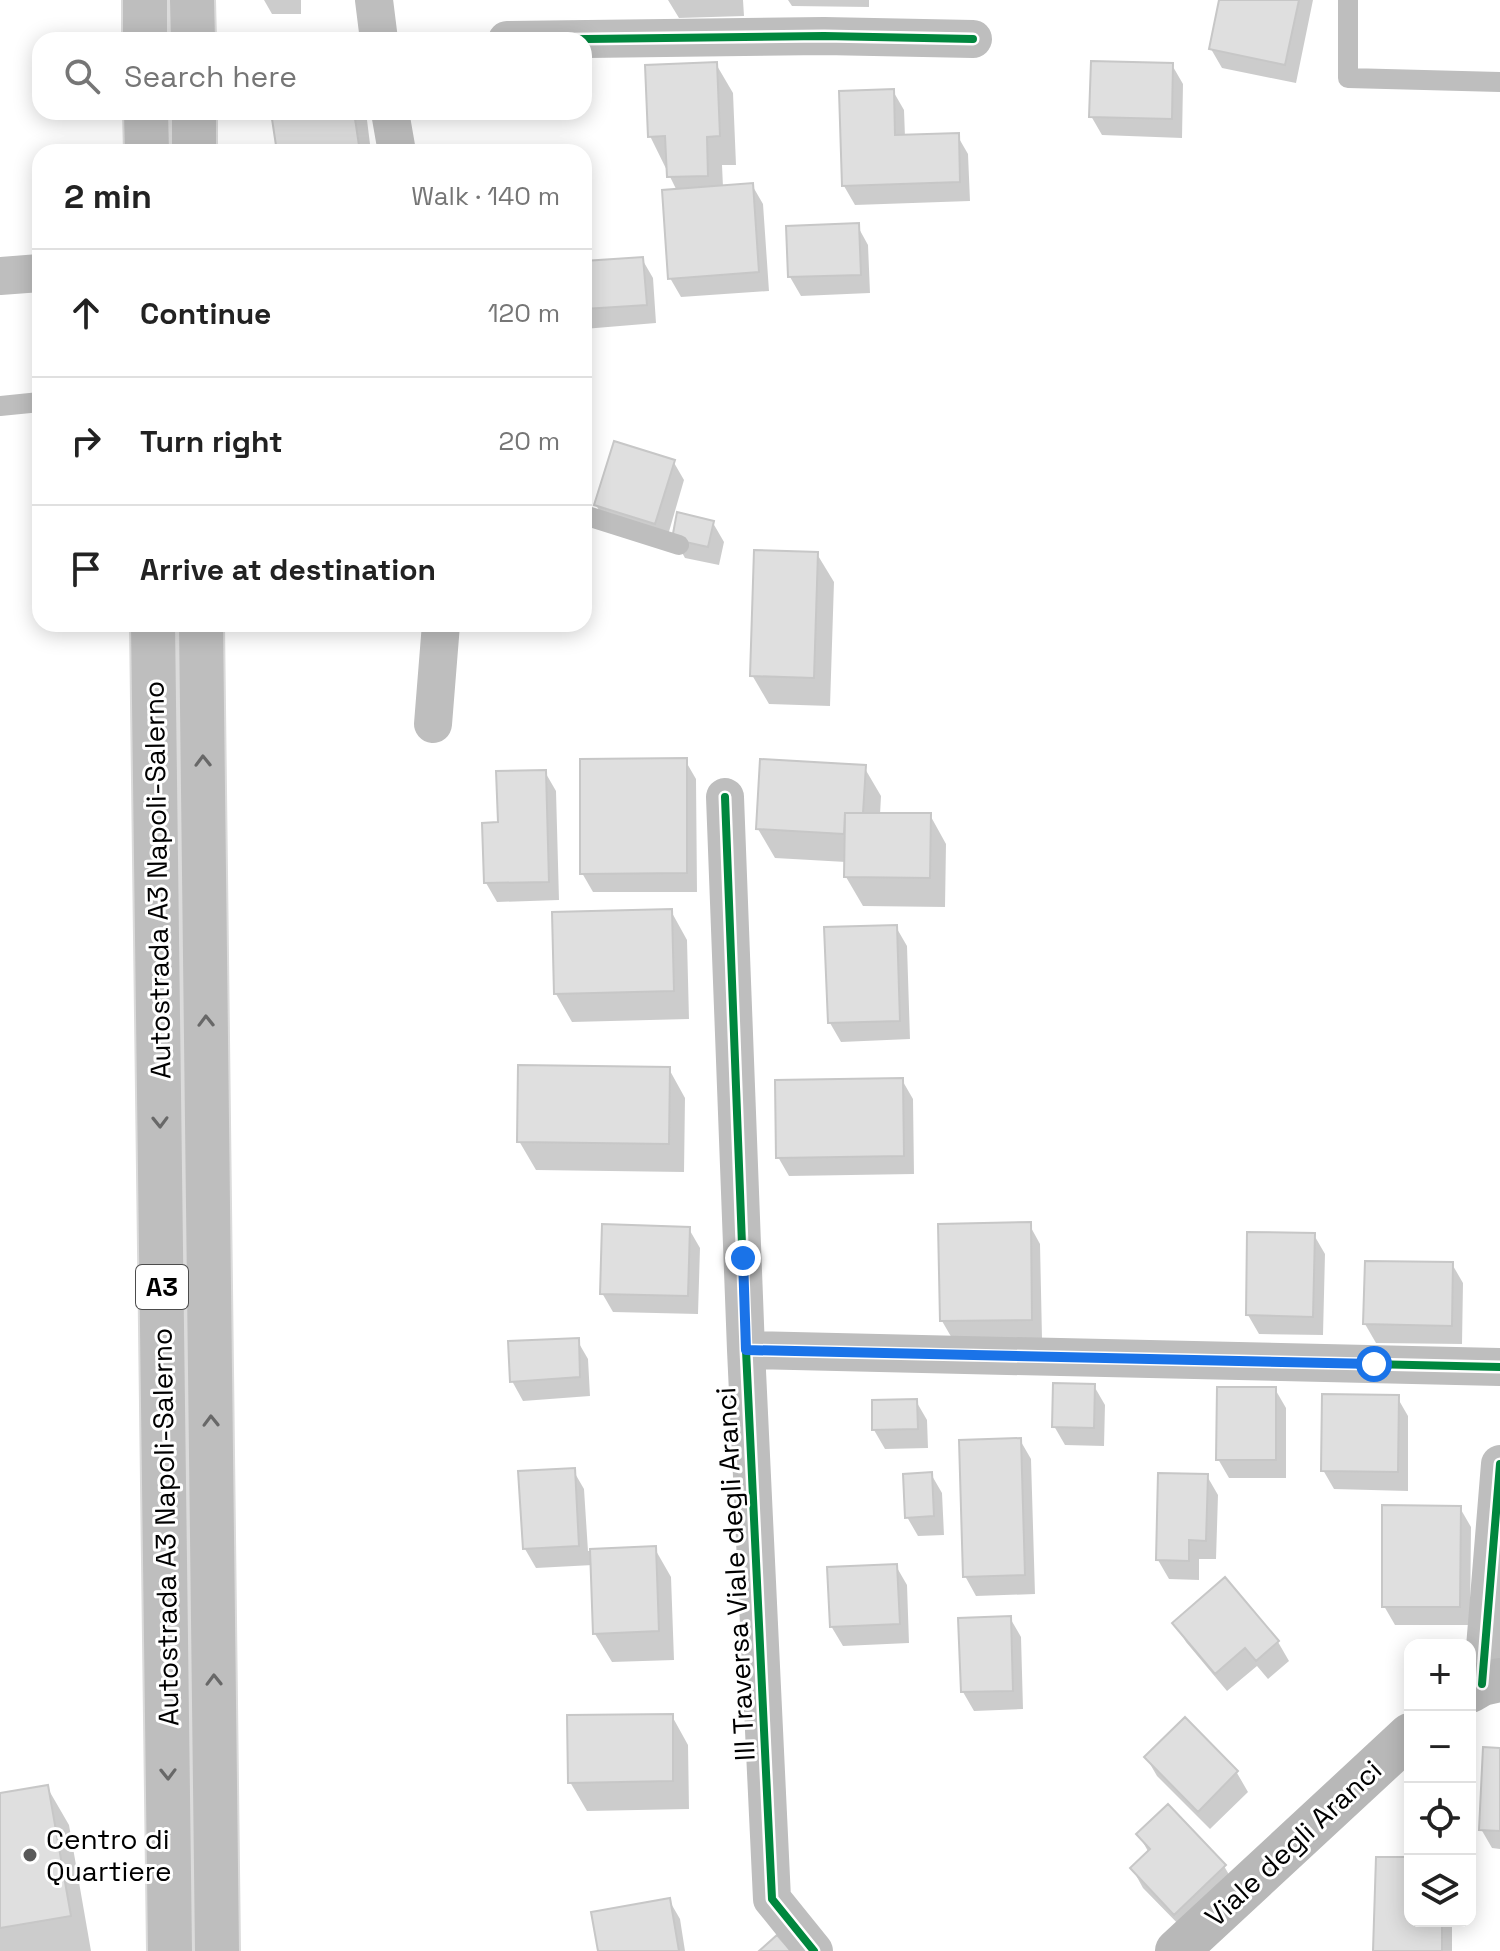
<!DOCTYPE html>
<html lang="en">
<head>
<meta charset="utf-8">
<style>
	:root { --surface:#fff; --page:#f2f2f2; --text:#222; --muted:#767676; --line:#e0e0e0 }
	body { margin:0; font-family:"Space Grotesk",sans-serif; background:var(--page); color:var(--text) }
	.controls { position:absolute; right:24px; bottom:24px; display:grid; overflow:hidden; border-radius:16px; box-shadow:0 4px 20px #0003 }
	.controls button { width:72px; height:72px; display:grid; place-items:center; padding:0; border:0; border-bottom:2px solid var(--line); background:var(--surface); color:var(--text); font:40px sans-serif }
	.stop { position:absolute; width:24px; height:24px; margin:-18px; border:6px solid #1a73e8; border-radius:50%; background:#fff }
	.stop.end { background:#1a73e8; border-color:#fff; box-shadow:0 2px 8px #0008 }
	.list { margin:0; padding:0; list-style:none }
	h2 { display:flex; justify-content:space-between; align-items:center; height:104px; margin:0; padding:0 32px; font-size:34px }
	h2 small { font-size:26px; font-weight:400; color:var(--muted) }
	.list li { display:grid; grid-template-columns:52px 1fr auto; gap:24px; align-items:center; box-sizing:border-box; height:128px; padding:0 32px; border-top:2px solid var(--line) }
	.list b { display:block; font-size:30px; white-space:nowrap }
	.list em { font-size:26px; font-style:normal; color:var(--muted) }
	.icon { flex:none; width:44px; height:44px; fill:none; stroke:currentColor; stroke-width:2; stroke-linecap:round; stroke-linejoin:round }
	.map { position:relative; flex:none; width:1500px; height:1951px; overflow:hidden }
	.search { position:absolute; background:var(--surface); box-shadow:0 4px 20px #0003; left:32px; top:32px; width:560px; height:88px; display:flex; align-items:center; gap:20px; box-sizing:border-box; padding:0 28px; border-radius:24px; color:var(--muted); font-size:30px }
	.panel { position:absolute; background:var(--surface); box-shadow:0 4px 20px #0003; left:32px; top:144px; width:560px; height:488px; border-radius:24px }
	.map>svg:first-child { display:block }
</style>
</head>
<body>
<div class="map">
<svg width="1500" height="1951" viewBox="0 0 1500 1951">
	<rect width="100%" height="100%" fill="#fff"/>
	<path fill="#0003" d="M264,0H301V14H272Z
		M668,0H743L744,16L679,18Z
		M788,0H869V7L792,6Z
		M1221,0H1313L1296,83L1222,68L1211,49Z
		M716,64L733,93L736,165H722L723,187L752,185L763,204L769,291L681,297L670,278L677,191L650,136Z
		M1172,65L1183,84L1182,138L1102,135L1091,116Z
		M893,91L904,110L905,137L957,135L968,154L970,201L855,205L844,186Z
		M302,112H366L371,152H279L302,117Z
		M857,225L868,245L870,293L801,296L790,277Z
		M642,259L653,278L656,323L584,329V263Z
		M673,461L684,480L666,542L607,524L596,505Z
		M713,523L724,542L719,565L685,558L674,538Z
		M817,554L834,582L830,706L769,704L752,675Z
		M685,760L696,779L697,892H593L582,873Z
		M864,767L881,796L880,815H930L946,844L945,907L863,906L846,877V862L775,858L758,829Z
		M545,772L556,791L559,900L497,902L486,883Z
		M671,911L687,940L689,1019L572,1022L556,994Z
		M896,927L907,946L910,1039L841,1042L830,1023Z
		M669,1069L685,1098L684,1172L536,1170L519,1141Z
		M902,1080L913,1099L914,1174L789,1176L778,1157Z
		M1029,1224L1040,1244L1042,1338L953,1340L942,1321Z
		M689,1229L700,1248L698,1314L613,1312L602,1293Z
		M1314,1235L1325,1254L1323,1335L1259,1334L1248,1315Z
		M1452,1264L1463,1283L1462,1344L1376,1343L1365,1324Z
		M577,1340L588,1359L590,1396L523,1401L512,1381Z
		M1094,1386L1105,1405L1104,1446L1065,1445L1054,1426Z
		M1275,1389L1286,1408V1478H1229L1218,1459Z
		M1397,1397L1408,1416V1491L1334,1489L1323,1470Z
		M916,1401L927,1420L928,1448L885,1449L874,1430Z
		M1020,1440L1031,1459L1035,1594L976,1596L965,1576Z
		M573,1470L584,1489L588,1551L655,1549L671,1577L674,1660L612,1662L595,1634L593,1565L536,1568L525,1549Z
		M931,1474L942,1493L944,1535L918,1536L907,1517Z
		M1207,1476L1218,1495L1216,1559H1199V1580L1169,1579L1158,1560Z
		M1460,1508L1471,1527L1470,1625H1395L1384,1606Z
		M896,1566L907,1585L909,1643L843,1646L831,1626Z
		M1010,1618L1021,1637L1023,1709L974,1711L963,1692Z
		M1175,1623L1278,1642L1289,1661L1268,1679L1257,1666L1227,1691L1186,1642Z
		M672,1716L688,1745L689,1809L587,1811L570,1782Z
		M1185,1720L1237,1773L1248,1792L1210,1829L1157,1776L1146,1757Z
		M1500,1750V1849L1492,1848L1481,1829Z
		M47,1787L69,1825L91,1951H0V1795Z
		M1139,1835L1224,1866L1235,1885L1186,1932L1143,1888L1132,1868L1149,1853Z
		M1410,1859V1921H1452V1951H1375Z
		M669,1900L680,1919L685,1951H600Z"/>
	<path fill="#dfdfdf" stroke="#c7c7c7" stroke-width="2" d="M1219,0H1299L1285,65L1209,49Z
		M1091,61L1173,63L1172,119L1089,117Z
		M717,62L720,136L707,137L708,176L667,177L665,136L648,137L645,65Z
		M894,89L895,135L959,133L960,182L842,186L839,91Z
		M300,112H354L360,152H277L272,119L300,115Z
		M753,183L759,272L668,279L662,190Z
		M859,223L861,275L788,277L786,226Z
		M643,257L647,305L584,309V261Z
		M614,441L675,460L655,524L594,505Z
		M677,512L714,521L708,547L672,539Z
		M754,550L818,552L814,678L750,676Z
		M687,758V873L580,874V759Z
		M760,759L866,765L863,813H845L844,834L756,829Z
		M546,770L549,882L484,883L482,823L498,822L496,771Z
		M845,813H931L930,878L844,877Z
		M672,909L674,991L554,994L552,912Z
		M897,925L900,1021L828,1023L824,927Z
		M518,1065L670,1067L669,1144L517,1142Z
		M903,1078L904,1156L776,1158L775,1080Z
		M1031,1222L1032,1320L940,1321L938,1224Z
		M602,1224L690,1227L688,1296L600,1294Z
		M1247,1232L1315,1233L1313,1317L1246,1315Z
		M1365,1261L1453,1262L1452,1326L1363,1324Z
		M579,1338L580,1377L510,1382L508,1341Z
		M1053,1383L1095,1384L1094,1428L1052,1427Z
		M1217,1387H1276V1460H1216Z
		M1322,1394L1399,1395L1398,1472L1321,1471Z
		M917,1399L918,1429L872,1430V1400Z
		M1021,1438L1025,1575L963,1577L959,1440Z
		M575,1468L579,1546L523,1549L518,1471Z
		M932,1472L934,1516L905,1518L903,1474Z
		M1158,1473L1208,1474L1206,1541L1189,1540V1561L1156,1560Z
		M1382,1505L1461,1506L1460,1607H1382Z
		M656,1546L659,1631L593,1634L590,1549Z
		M897,1564L900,1624L830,1627L827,1567Z
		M1225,1577L1279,1641L1256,1661L1245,1648L1215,1674L1172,1623Z
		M1011,1616L1013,1691L961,1692L958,1618Z
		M673,1714V1781L568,1783L567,1715Z
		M1185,1717L1238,1771L1198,1812L1144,1757Z
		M1483,1747L1500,1748V1831L1479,1830Z
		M48,1785L71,1916L0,1928V1793Z
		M1168,1804L1226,1865L1174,1915L1130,1868L1150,1849L1136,1834Z
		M1376,1857H1410V1921H1442V1951H1373Z
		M670,1898L679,1951H598L591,1912Z
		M777,1935L791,1951H759Z"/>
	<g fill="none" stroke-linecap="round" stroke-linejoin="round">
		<g stroke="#dbdbdb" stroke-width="48">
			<path id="motorway" d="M145,0V40
				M192,0L193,40
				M146,112L147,152
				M194,112V152
				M153,624L170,1951
				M201,624L217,1951"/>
		</g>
		<path stroke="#bebebe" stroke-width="20" d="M1348,0V78L1500,82
			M0,406L40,402
			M584,515L679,545"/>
		<path stroke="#bebebe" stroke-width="38" d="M374,0L379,40
			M507,40L824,36L973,39
			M390,112L397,152
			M0,276L40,273
			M433,724L441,624
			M725,797L746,1350L772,1899L814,1951
			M746,1350L1500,1367
			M1482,1684L1500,1464"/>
		<path stroke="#b8b8b8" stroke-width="44" d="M1470,1691L1482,1684L1500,1680
			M1177,1951L1410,1735"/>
		<use href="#motorway" stroke="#bebebe" stroke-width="44"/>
		<g stroke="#fff" stroke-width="13">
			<path id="cycleway" d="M507,40L824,36L973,39
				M725,797L746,1350L772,1899L814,1951
				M746,1350L1500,1367
				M1482,1684L1500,1464"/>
		</g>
		<use href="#cycleway" stroke="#00873e" stroke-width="8"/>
	</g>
	<defs><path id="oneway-chevron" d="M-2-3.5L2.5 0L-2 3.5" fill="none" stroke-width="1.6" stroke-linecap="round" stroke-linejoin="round" transform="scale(2)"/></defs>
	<g stroke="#686868">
		<use href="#oneway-chevron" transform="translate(203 761) rotate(-91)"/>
		<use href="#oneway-chevron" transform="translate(206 1021) rotate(-91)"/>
		<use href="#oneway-chevron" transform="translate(160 1122) rotate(89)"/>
		<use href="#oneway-chevron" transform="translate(211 1421) rotate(-91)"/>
		<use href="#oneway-chevron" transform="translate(214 1680) rotate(-91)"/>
		<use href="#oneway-chevron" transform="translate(168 1774) rotate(89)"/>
	</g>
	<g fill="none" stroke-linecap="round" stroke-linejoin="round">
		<path stroke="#1a73e8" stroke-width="10" d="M743,1258L746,1350L1374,1364"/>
	</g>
	<circle fill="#595959" stroke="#fff" stroke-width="3" cx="30" cy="1855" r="8"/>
	<g text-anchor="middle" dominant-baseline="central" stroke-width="6" stroke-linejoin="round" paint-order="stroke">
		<rect fill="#fff" stroke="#4c4c4c" stroke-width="2" x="136" y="1265" width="52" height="44" rx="6"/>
		<g font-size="26" font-weight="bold" fill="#000">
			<text x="162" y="1287">A3</text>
		</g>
		<g font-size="28" fill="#000" stroke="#fff">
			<text transform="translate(157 880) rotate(-91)">Autostrada A3 Napoli-Salerno</text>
			<text transform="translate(165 1527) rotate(-91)">Autostrada A3 Napoli-Salerno</text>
			<text transform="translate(735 1574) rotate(-93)">III Traversa Viale degli Aranci</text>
			<text transform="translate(1293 1843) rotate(-43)">Viale degli Aranci</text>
		</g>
		<g font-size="28" fill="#000" stroke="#fff" text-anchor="start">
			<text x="46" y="1839">Centro di<tspan x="46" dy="32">Quartiere</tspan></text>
		</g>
	</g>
</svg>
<div class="controls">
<button>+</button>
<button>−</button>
<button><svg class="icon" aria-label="locate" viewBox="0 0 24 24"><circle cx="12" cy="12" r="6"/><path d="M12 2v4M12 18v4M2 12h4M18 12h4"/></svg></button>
<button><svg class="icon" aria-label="layers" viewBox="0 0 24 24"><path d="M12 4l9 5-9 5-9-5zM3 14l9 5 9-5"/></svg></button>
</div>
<div class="stop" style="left:1374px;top:1364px"></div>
<div class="stop end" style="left:743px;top:1258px"></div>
<div class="search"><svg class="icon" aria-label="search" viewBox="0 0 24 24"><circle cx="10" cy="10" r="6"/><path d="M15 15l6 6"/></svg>Search here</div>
<section class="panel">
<h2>2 min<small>Walk · 140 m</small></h2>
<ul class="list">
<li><svg class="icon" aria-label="ahead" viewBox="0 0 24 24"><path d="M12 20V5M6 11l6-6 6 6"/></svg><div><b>Continue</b></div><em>120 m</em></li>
<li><svg class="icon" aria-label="right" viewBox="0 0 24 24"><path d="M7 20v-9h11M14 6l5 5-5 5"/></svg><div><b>Turn right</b></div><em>20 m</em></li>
<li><svg class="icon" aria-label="arrive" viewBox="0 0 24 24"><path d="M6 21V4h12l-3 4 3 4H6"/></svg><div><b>Arrive at destination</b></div></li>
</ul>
</section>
</div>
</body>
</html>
